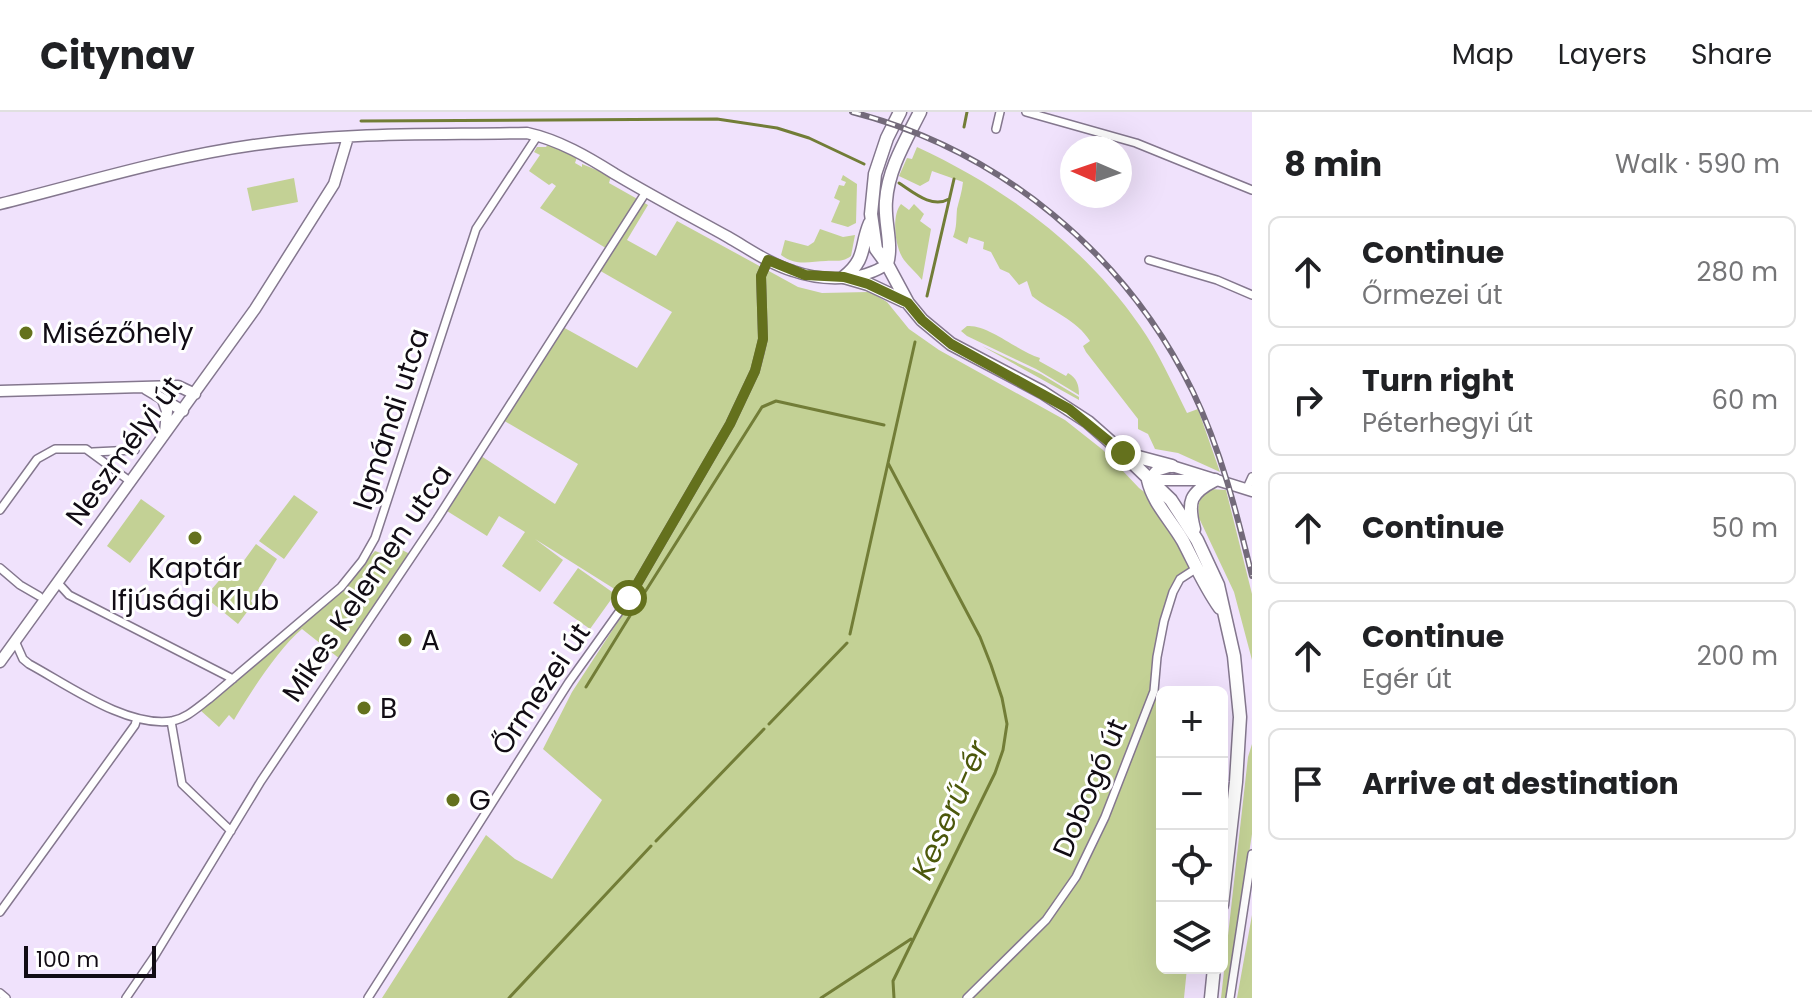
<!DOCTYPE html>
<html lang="en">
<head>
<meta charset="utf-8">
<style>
	:root { --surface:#fff; --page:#f2f2f2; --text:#202124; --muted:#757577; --line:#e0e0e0 }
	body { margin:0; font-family:Poppins,sans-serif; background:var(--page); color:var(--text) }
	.controls { position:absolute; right:24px; bottom:24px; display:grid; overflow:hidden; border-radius:12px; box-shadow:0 8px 32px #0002 }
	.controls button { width:72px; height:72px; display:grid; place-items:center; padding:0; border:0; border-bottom:2px solid var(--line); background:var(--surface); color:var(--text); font:40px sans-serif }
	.compass { position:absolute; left:1060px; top:24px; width:72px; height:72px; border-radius:50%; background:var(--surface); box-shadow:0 8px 32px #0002; rotate:272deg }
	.scale { position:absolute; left:24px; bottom:20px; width:132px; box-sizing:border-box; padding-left:8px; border:4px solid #110c14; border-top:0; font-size:22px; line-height:28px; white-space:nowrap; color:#110c14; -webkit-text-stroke:6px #fff; paint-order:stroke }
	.stop { position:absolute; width:24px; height:24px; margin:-18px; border:6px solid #64711d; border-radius:50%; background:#fff }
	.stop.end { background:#64711d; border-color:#fff; box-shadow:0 2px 8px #0008 }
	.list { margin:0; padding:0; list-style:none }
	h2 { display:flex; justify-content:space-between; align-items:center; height:104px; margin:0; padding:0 32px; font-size:34px }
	h2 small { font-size:26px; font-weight:400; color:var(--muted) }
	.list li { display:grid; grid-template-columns:52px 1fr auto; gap:24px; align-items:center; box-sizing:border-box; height:112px; margin:0 16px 16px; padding:0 16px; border:2px solid var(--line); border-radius:12px }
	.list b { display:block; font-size:30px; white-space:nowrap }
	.list p { margin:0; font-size:26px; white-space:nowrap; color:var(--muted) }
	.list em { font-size:26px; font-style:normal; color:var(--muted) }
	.icon { flex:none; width:44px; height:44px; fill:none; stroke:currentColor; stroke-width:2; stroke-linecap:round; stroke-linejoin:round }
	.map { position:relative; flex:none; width:1252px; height:886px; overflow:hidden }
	header { display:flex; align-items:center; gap:48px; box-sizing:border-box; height:112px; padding:0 40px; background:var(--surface); border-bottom:2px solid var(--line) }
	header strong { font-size:38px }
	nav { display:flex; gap:44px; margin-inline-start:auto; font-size:28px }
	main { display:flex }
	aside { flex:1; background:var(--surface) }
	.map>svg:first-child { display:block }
</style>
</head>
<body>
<header>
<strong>Citynav</strong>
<nav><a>Map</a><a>Layers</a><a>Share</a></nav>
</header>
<main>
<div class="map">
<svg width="1252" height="886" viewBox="0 0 1252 886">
	<rect width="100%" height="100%" fill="#f0e2fc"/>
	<path fill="#c3d195" d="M549,31L577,45L575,51L582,55V52L611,64L609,71L648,93L627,128L656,144L677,109L798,175L822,181L868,180L877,184L887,190L909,217L939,238L1065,308L1103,338L1139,376L1155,388L1188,442L1190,460C1160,483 1159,543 1155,579L1166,575L1175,580H1162V856H1187L1184,886H382L486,723L515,747L552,767L602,688L543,637L572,580L632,488L535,427L563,448L540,480L502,454L525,420L499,404L487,424L447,399L459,380L456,377L478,342L555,392L578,352L501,307L561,214L637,256L672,200L597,157L609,138L540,96L556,74L552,71L549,73L529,59L540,43L534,40L537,35H546Z
		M917,35C1005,76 1084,133 1140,214C1159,241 1172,271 1187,301L1198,297L1220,360L1178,341L1155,337L1148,322L1138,317V307L1086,240L1083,234L1090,229C1077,208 1051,199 1032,184L1027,169L1019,173L1009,161L1000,157L991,140L983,137L984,130L969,125L967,132L953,125C957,115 956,108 957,97C959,88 962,80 963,70L932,59L929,69L920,74L899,64L907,46L912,47Z
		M843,63L857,72L856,111L848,115L831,110L840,89L834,86L839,73L844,74L846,70L841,68Z
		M294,66L298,90L252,99L247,76Z
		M901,92L909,98L914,92L924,102L920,109L931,117L922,168C917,161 909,155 904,148C895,136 891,104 901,92Z
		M820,117L843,125L855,123L851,144C842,151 834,148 826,149C811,149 797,155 781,143L785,128L808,134L814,130Z
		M967,214C988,212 1017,239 1040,246L1039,249L1066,264L1068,261C1077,266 1079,273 1079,283L1036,257L967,224L961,219Z
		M982,234L1041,262L1079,285V288Z
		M1210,377L1226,378L1252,482V548L1234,480L1199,406C1197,393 1199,385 1210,377Z
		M294,383L318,400L284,447L259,429Z
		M141,387L165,404L130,451L107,434Z
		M256,432L277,447L251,489L253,492L238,512L205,485L229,457L235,461Z
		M402,438L410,442L340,547L302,517C279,536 250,581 234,608L229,603L219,615L200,598L356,461L375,439L392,445Z
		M578,456L615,482L590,517L553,491Z
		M1252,632V722L1227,886H1221L1248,645Z
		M1252,803V886H1237Z"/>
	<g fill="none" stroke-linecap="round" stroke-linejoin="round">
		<path stroke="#727d37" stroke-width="3" d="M361,9L717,7L777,16L809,26L864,52
			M964,15L967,0
			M899,71C913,80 932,97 949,87
			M927,184L954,67
			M645,480L762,295L776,289L884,313
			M850,522L888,351
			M586,575L641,486
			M769,612L847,531
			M656,729L764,617
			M509,886L651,734
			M821,886L911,827
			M894,886L893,869L995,661L1003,638L1007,612L1002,586L991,553L980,525L888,351L915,230"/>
		<g stroke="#84778e" stroke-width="10">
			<path id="street" d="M1026,0L1136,31L1252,78
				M996,17L1000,0
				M1149,148L1217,168L1252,183
				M93,340L135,338
				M1247,376L1252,365
				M0,398L37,347L55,337H86L131,370
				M0,456L20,473L39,484
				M58,471L69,483L233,567
				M15,529L23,547L29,552C68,573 127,616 172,609C187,606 198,595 209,587L341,475L362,449L375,426L476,117L538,23
				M171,609L182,672L231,719
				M0,800L135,613L137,606
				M0,881L6,886
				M126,886L154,845L261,669L437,407L646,80
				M368,886L569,570L629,486L730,312L755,259L760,240L763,227L761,164L768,148
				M967,886L1046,808L1076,765L1105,705L1154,579L1157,545L1164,509L1173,480L1180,467L1197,456
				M1230,886L1252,742"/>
		</g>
		<g stroke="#84778e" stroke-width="13">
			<path id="secondary" d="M0,92C84,71 168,45 254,33C344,20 436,23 527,21C559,28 588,45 615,62C652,84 690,104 728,125C749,137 770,152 793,159C821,169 862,170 887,152
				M146,277L183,299
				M0,279L178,274L195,282
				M163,288L167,299L165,321
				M1148,368L1156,359L1172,354L1252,379
				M1148,368H1209
				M0,550L255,197L334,72L348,25"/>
		</g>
		<g stroke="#84778e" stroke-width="15">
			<path id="primary" d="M900,0L887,26L875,62L871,102L876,137L887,152L908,191L922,208L951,232L1042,280L1088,310L1113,332L1171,388L1197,428L1218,473L1234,544L1240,605L1236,670L1222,793
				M887,152C893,132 884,110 886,89C888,57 906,28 920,0
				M844,165L868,172L904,189
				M844,165C867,147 860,134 870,111
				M1123,341L1172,354
				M1148,368C1153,391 1171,408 1183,429C1195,452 1205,475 1220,496
				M1194,417C1187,389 1190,381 1215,368
				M1211,886L1214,856"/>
		</g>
		<use href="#street" stroke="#fff" stroke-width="7"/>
		<use href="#secondary" stroke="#fff" stroke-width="10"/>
		<use href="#primary" stroke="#fff" stroke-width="12"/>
		<g stroke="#736a7a" stroke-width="6">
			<path id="rail" d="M852,0C1000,38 1126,142 1193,280C1221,338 1237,402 1252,464"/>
		</g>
		<use href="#rail" stroke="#fff" stroke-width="3" stroke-dasharray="9" stroke-linecap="butt"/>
	</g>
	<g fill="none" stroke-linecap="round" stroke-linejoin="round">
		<path stroke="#64711d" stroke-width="10" d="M629,486L730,312L755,259L763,227L761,164L768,148L805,163L844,165L868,172L908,191L922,208L951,232L1069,297L1123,341"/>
	</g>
	<g fill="#64711d" stroke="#fff" stroke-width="3">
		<circle cx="26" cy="221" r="8"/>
		<circle cx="195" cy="426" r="8"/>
		<circle cx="405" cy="528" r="8"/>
		<circle cx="364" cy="596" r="8"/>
		<circle cx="453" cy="688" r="8"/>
	</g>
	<g text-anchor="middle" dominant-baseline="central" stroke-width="6" stroke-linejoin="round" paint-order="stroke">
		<g font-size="28" fill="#110c14" stroke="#fff" text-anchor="start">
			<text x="42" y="221">Misézőhely</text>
			<text x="195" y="456" text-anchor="middle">Kaptár<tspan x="195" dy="32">Ifjúsági Klub</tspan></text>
			<text x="421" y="528">A</text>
			<text x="380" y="596">B</text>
			<text x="469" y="688">G</text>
		</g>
		<g font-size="28" fill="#110c14" stroke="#fff">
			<text transform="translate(391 307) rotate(-72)">Igmándi utca</text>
			<text transform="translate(124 339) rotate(-54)">Neszmélyi út</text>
			<text transform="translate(367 471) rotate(-56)">Mikes Kelemen utca</text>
			<text transform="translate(541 577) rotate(-56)">Őrmezei út</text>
			<text transform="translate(1090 676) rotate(-67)">Dobogó út</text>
		</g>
		<g font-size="30" font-style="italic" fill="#4c580b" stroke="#fff">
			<text transform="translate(950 698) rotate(-66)">Keserű-ér</text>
		</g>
	</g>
</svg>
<div class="controls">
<button>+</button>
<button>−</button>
<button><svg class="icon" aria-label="locate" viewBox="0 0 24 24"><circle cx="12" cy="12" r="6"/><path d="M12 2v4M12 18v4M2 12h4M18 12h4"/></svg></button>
<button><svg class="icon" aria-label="layers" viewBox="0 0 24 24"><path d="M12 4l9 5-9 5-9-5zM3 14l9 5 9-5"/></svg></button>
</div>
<svg class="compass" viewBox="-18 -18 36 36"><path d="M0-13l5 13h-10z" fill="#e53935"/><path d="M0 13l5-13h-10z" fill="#757577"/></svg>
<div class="scale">100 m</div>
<div class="stop" style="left:629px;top:486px"></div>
<div class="stop end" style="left:1123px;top:341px"></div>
</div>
<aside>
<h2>8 min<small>Walk · 590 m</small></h2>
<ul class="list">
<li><svg class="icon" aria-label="ahead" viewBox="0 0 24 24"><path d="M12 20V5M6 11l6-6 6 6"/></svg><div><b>Continue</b><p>Őrmezei út</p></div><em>280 m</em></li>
<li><svg class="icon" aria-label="right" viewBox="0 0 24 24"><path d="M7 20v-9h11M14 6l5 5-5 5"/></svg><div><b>Turn right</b><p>Péterhegyi út</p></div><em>60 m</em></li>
<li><svg class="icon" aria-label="ahead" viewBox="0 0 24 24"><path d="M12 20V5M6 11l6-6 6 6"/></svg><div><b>Continue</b></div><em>50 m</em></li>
<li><svg class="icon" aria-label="ahead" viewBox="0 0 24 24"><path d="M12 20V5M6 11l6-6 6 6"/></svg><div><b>Continue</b><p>Egér út</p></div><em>200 m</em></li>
<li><svg class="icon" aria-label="arrive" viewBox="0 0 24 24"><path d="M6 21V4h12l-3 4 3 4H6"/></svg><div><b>Arrive at destination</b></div></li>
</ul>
</aside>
</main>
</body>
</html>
